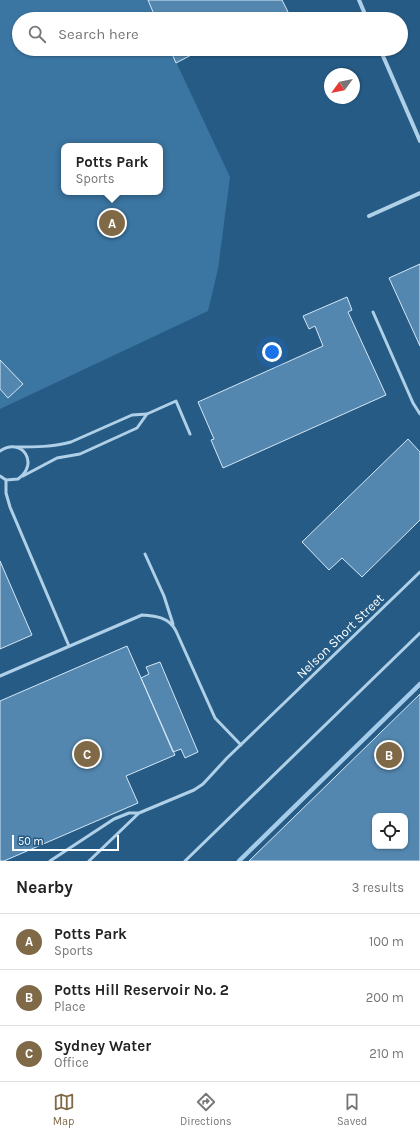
<!DOCTYPE html>
<html lang="en">
<head>
<meta charset="utf-8">
<style>
	:root { --surface:#fff; --page:#f6f6f6; --text:#222; --muted:#767676; --line:#e0e0e0; --accent:#7f6947 }
	body { margin:0; font-family:Karla,sans-serif; background:var(--page); color:var(--text) }
	.controls { position:absolute; right:12px; bottom:12px; display:grid; overflow:hidden; border-radius:8px; box-shadow:0 1px 3px #0004 }
	.controls button { width:36px; height:36px; display:grid; place-items:center; padding:0; border:0; border-bottom:1px solid var(--line); background:var(--surface); color:var(--text); font:20px sans-serif }
	.compass { position:absolute; left:324px; top:68px; width:36px; height:36px; border-radius:50%; background:var(--surface); box-shadow:0 1px 3px #0004; rotate:237deg }
	.scale { position:absolute; left:12px; bottom:10px; width:107px; box-sizing:border-box; padding-left:4px; border:2px solid #fff; border-top:0; font-size:11px; line-height:14px; white-space:nowrap; color:#fff; -webkit-text-stroke:3px #265b85; paint-order:stroke }
	.you { position:absolute; left:272px; top:352px; width:14px; height:14px; margin:-10px; border:3px solid #fff; border-radius:50%; background:#1a73e8; box-shadow:0 0 0 6px #1a73e833 }
	.badge { display:grid; place-items:center; width:26px; height:26px; border-radius:50%; background:var(--accent); color:#fff; font-size:13px; font-weight:700 }
	.pin { position:absolute; translate:-50% -50%; border:2px solid #fff; box-shadow:0 1px 4px #0006 }
	.popup { position:absolute; left:61px; top:143px; width:102px; height:52px; box-sizing:border-box; display:grid; place-content:center; border-radius:8px; background:var(--surface); filter:drop-shadow(0 1px 3px #0005); font-size:13px; white-space:nowrap; color:var(--muted) }
	.popup b { font-size:15px; color:var(--text) }
	.popup::after { content:''; position:absolute; left:50%; top:100%; margin-left:-8px; border:8px solid transparent; border-top-color:var(--surface) }
	.list { margin:0; padding:0; list-style:none }
	h2 { display:flex; justify-content:space-between; align-items:center; height:52px; margin:0; padding:0 16px; font-size:17px }
	h2 small { font-size:13px; font-weight:400; color:var(--muted) }
	.list li { display:grid; grid-template-columns:26px 1fr auto; gap:12px; align-items:center; box-sizing:border-box; height:56px; padding:0 16px; border-top:1px solid var(--line) }
	.list b { display:block; font-size:15px; white-space:nowrap }
	.list p { margin:0; font-size:13px; white-space:nowrap; color:var(--muted) }
	.list em { font-size:13px; font-style:normal; color:var(--muted) }
	.icon { flex:none; width:22px; height:22px; fill:none; stroke:currentColor; stroke-width:2; stroke-linecap:round; stroke-linejoin:round }
	.map { position:relative; flex:none; width:420px; height:861px; overflow:hidden }
	.search { position:absolute; background:var(--surface); box-shadow:0 1px 3px #0004; left:12px; right:12px; top:12px; height:44px; display:flex; align-items:center; gap:10px; box-sizing:border-box; padding:0 14px; border-radius:22px; color:var(--muted); font-size:15px }
	.sheet { height:220px; background:var(--surface) }
	nav { display:flex; justify-content:space-around; align-items:center; box-sizing:border-box; height:56px; border-top:1px solid var(--line); background:var(--surface); font-size:11px; color:var(--muted) }
	nav a { display:grid; justify-items:center; gap:2px }
	nav .on { color:var(--accent) }
	.map>svg:first-child { display:block }
</style>
</head>
<body>
<div class="map">
<svg width="420" height="861" viewBox="0 0 420 861">
	<rect width="100%" height="100%" fill="#265b85"/>
	<path fill="#3b75a1" fill-rule="evenodd" d="M0,0H148L156,19H19V49H170L230,177L218,269L208,311L0,409ZM64,146H160V192H64Z"/>
	<g fill="none" stroke-linecap="round" stroke-linejoin="round">
		<path stroke="#a5cce8" stroke-width="4.5" d="M239,861L420,684"/>
	</g>
	<path fill="#5387af" stroke="#d4e7f6" fill-rule="evenodd" d="M148,0H282L288,12L267,19H156Z
		M170,49H203L176,63Z
		M420,264V346L389,278Z
		M347,297L352,310L348,312L386,395L223,468L211,440L214,439L198,402L323,346L315,326L309,329L303,316Z
		M0,360L23,384L8,398L0,389Z
		M408,439L420,452V520L362,577L342,558L329,570L302,542Z
		M0,561L32,635L0,649Z
		M127,646L175,755L126,776L138,803L4,861H0V701Z
		M160,662L198,752L185,758L181,749L173,752L141,678L149,674L146,667Z
		M420,694V861H249ZM375,816H405V846H375Z"/>
	<g fill="none" stroke-linecap="round" stroke-linejoin="round">
		<path stroke="#b0d0e8" stroke-width="3" d="M373,312L413,403L420,414
			M16,447C35,447 53,447 71,442L132,415L147,414L176,401L190,434
			M0,451C22,436 40,464 18,479L6,480L0,476
			M23,476L57,458L80,454L137,428L147,414
			M6,480V493L10,507L69,646
			M145,554L164,596L173,624
			M0,676L142,615C156,616 169,617 176,631L215,718L241,745
			M50,861L114,819L129,813H139
			M89,861L139,813L194,790L203,784L227,758L420,572
			M185,861L420,633"/>
		<path stroke="#b0d0e8" stroke-width="4" d="M359,0L367,19
			M380,49L420,141
			M369,216L420,193"/>
	</g>
	<g text-anchor="middle" dominant-baseline="central" stroke-width="3" stroke-linejoin="round" paint-order="stroke">
		<g font-size="13" fill="#fff" stroke="#265b85">
			<text transform="translate(340 636) rotate(-44)">Nelson Short Street</text>
		</g>
	</g>
</svg>
<div class="controls">
<button><svg class="icon" aria-label="locate" viewBox="0 0 24 24"><circle cx="12" cy="12" r="6"/><path d="M12 2v4M12 18v4M2 12h4M18 12h4"/></svg></button>
</div>
<svg class="compass" viewBox="-18 -18 36 36"><path d="M0-13l5 13h-10z" fill="#e53935"/><path d="M0 13l5-13h-10z" fill="#767676"/></svg>
<div class="scale">50 m</div>
<div class="you"></div>
<div class="pin badge" style="left:112px;top:223px">A</div>
<div class="popup"><b>Potts Park</b>Sports</div>
<div class="pin badge" style="left:389px;top:755px">B</div>
<div class="pin badge" style="left:87px;top:754px">C</div>
<div class="search"><svg class="icon" aria-label="search" viewBox="0 0 24 24"><circle cx="10" cy="10" r="6"/><path d="M15 15l6 6"/></svg>Search here</div>
</div>
<section class="sheet">
<h2>Nearby<small>3 results</small></h2>
<ul class="list">
<li><span class="badge">A</span><div><b>Potts Park</b><p>Sports</p></div><em>100 m</em></li>
<li><span class="badge">B</span><div><b>Potts Hill Reservoir No. 2</b><p>Place</p></div><em>200 m</em></li>
<li><span class="badge">C</span><div><b>Sydney Water</b><p>Office</p></div><em>210 m</em></li>
</ul>
</section>
<nav>
<a class="on"><svg class="icon" aria-label="map" viewBox="0 0 24 24"><path d="M3 6l6-2 6 2 6-2v14l-6 2-6-2-6 2zM9 4v14M15 6v14"/></svg>Map</a>
<a><svg class="icon" aria-label="directions" viewBox="0 0 24 24"><path d="M12 3l9 9-9 9-9-9zM9 14v-3h6M13 9l2 2-2 2"/></svg>Directions</a>
<a><svg class="icon" aria-label="saved" viewBox="0 0 24 24"><path d="M7 4h10v16l-5-4-5 4z"/></svg>Saved</a>
</nav>
</body>
</html>
